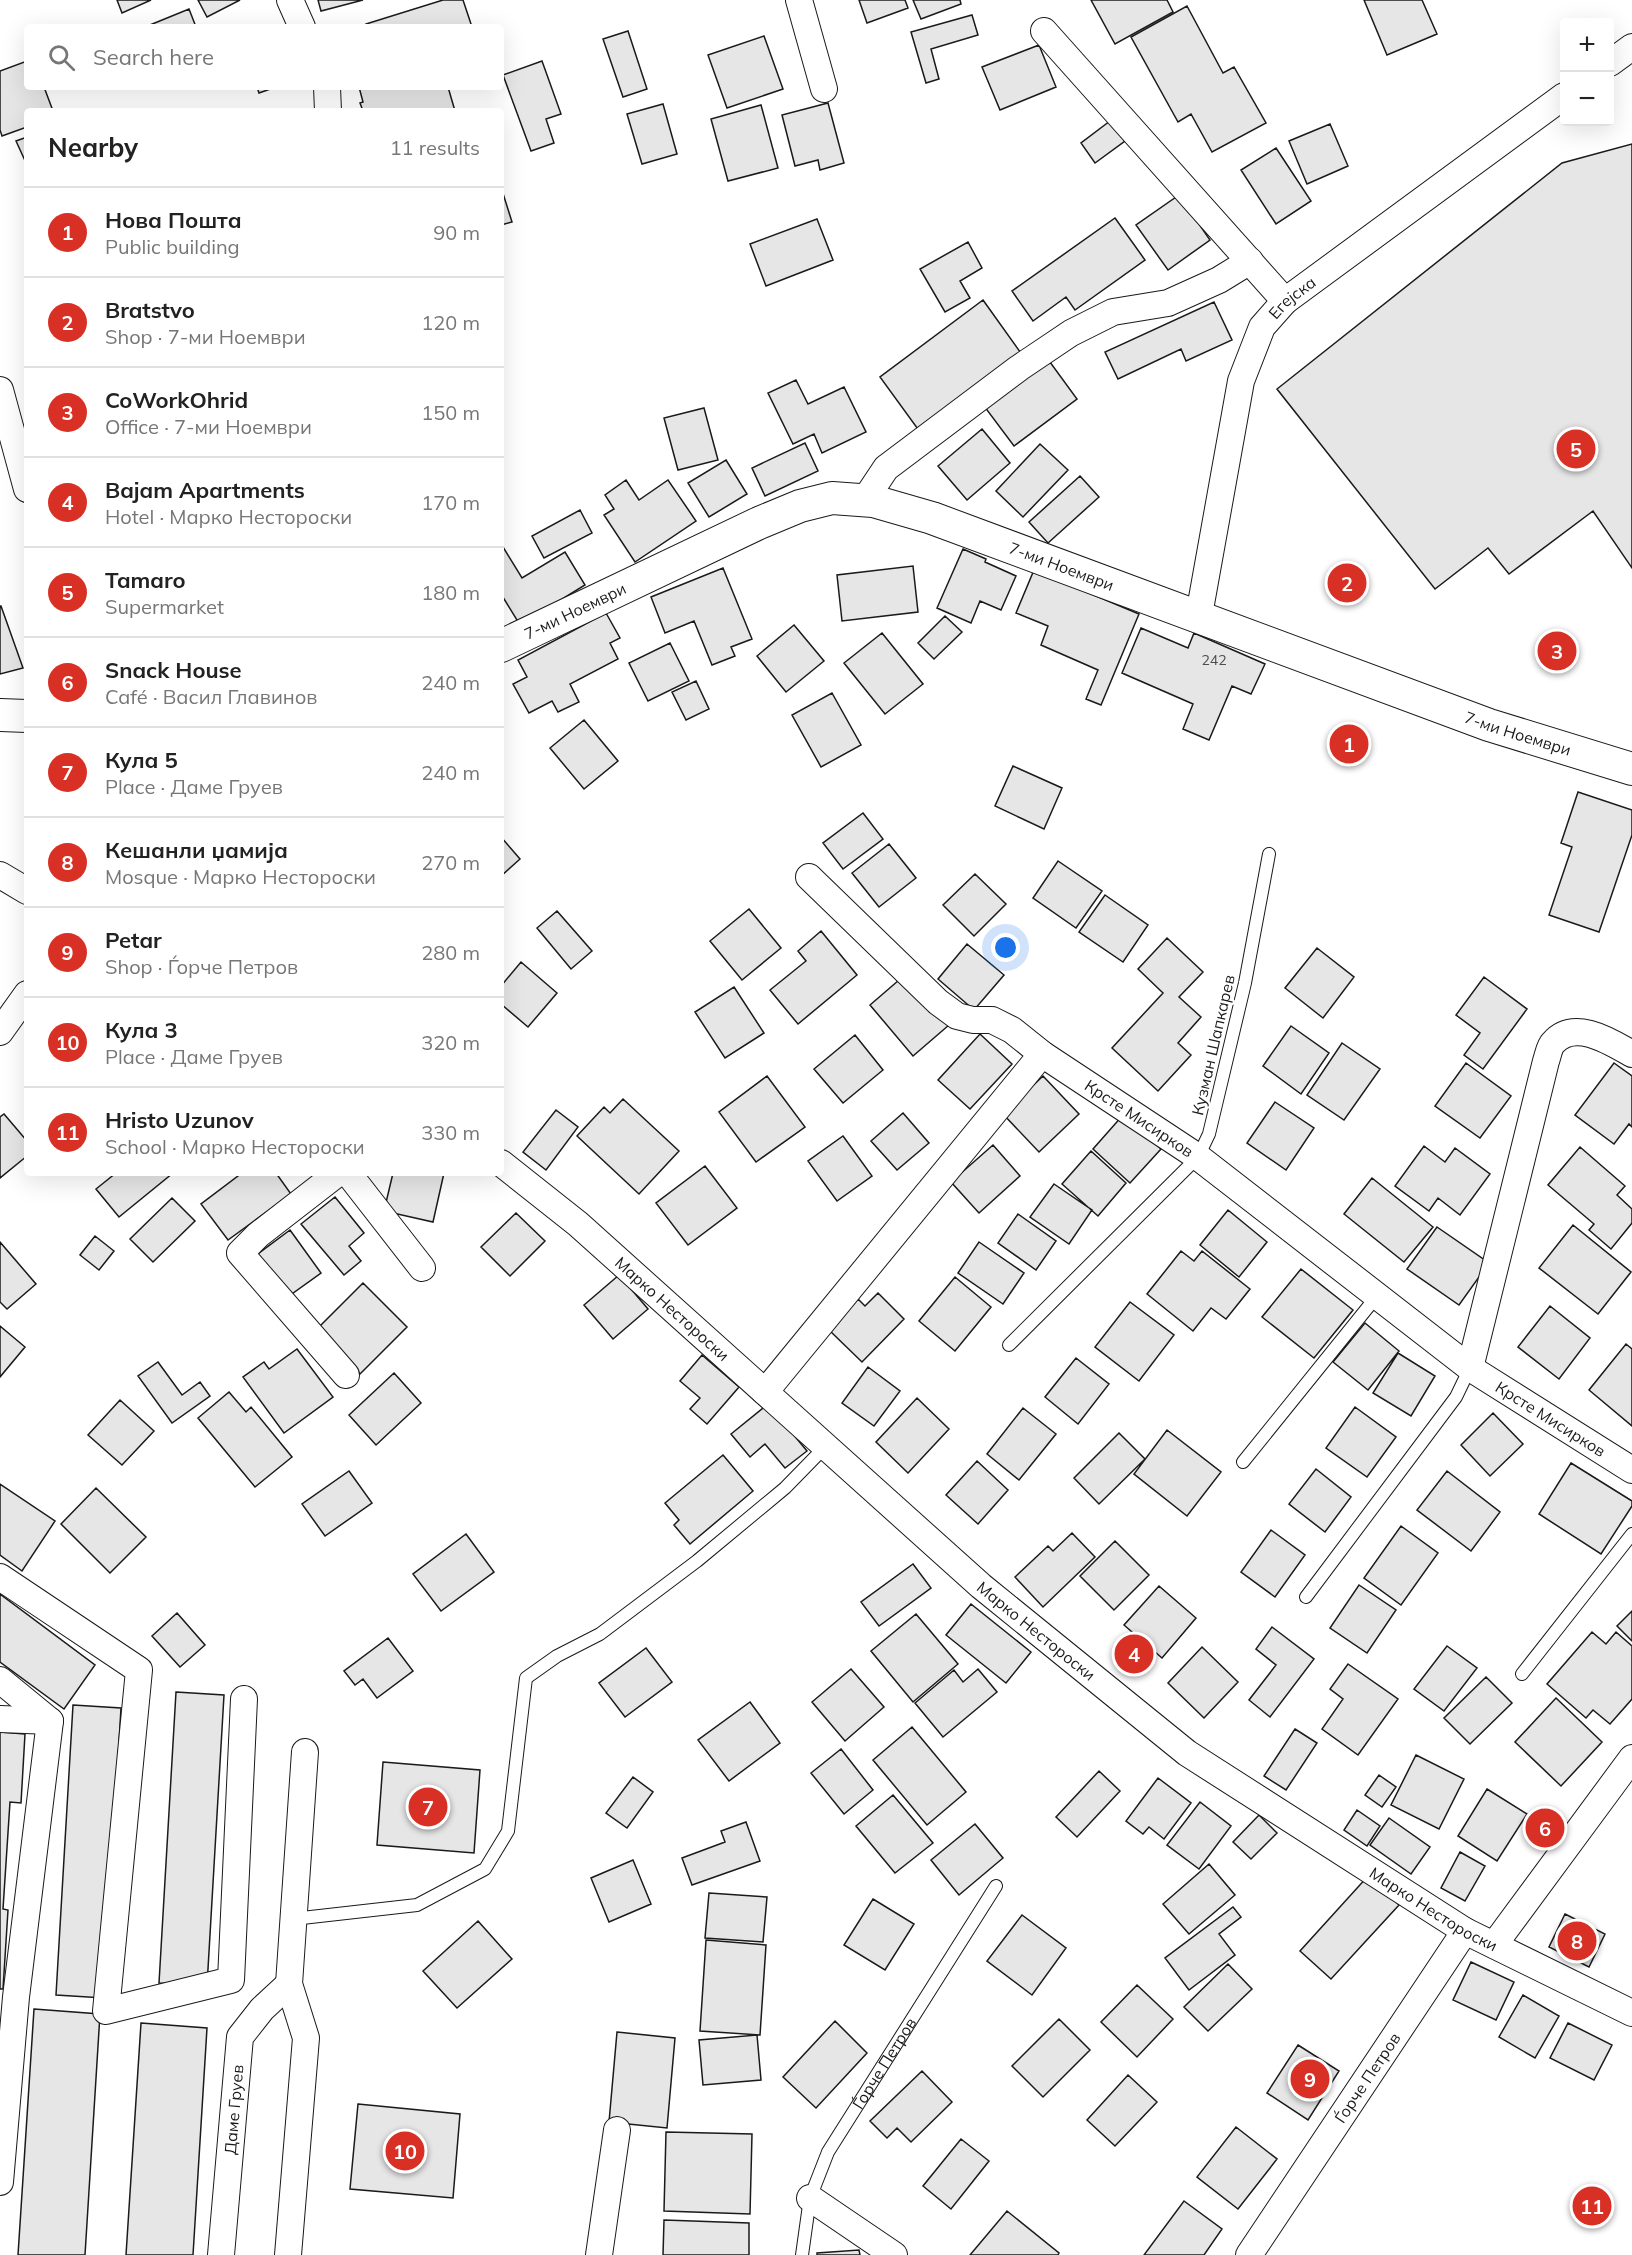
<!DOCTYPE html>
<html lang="en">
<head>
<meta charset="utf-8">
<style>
	:root { --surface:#fff; --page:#f6f6f6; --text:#222; --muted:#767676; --line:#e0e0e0; --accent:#d93025 }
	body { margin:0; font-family:Mulish,sans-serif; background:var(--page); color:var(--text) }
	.controls { position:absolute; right:18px; top:18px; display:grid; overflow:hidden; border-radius:6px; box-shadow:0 6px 24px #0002 }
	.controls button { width:54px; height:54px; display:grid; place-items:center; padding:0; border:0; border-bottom:2px solid var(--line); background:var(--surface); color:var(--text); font:30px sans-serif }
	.you { position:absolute; left:1006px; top:948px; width:21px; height:21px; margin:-15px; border:4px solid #fff; border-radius:50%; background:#1a73e8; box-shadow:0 0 0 9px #1a73e833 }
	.badge { display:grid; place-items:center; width:39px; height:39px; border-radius:50%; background:var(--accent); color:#fff; font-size:20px; font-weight:700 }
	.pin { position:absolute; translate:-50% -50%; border:3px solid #fff; box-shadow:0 2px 6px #0006 }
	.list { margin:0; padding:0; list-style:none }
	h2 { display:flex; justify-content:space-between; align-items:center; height:78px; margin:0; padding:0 24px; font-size:26px }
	h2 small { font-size:20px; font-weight:400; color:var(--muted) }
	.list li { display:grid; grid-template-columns:39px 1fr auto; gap:18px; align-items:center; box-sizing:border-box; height:90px; padding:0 24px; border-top:2px solid var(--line) }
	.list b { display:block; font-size:22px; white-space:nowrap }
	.list p { margin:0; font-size:20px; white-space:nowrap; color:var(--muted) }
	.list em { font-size:20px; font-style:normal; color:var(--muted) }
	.icon { flex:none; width:33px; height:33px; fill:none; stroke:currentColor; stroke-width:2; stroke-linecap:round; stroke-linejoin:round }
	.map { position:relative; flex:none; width:1632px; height:2255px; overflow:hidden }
	.search { position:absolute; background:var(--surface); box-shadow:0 6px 24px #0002; left:24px; top:24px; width:480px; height:66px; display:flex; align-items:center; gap:15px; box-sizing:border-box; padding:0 21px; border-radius:6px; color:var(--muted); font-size:22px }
	.panel { position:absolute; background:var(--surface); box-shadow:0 6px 24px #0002; left:24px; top:108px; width:480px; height:1068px; border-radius:6px }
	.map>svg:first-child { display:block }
</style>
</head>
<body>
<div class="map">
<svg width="1632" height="2255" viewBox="0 0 1632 2255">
	<rect width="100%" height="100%" fill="#fff"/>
	<path fill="#e6e6e6" stroke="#1a1a1a" stroke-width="1.5" d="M117,0H151L122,13Z
		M198,0H240L207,17Z
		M318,0H363L321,11Z
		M443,0H463L472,27H367L366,24Z
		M859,0H905L908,8L867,23Z
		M913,0H960L961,4L921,19Z
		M1091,0H1167L1173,12L1115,44Z
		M1364,0H1422L1437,34L1387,55Z
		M1187,6L1223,73L1234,67L1266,123L1212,152L1191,114L1178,122L1131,37Z
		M189,9L196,27H145Z
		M972,15L978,35L931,49L939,79L926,83L911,32Z
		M628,31L647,89L623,97L603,39Z
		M764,36L783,89L727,108L708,55Z
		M1039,45L1056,87L1000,110L982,67Z
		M27,61V87H44L53,111H27V127L2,136L0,130V71Z
		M542,61L561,114L546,119L554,143L531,151L503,75Z
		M257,87H276L259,93Z
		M359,87H448L455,111H363L360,103L363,102Z
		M828,103L844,163L820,170L818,160L795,166L782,115Z
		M663,104L677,154L642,164L627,114Z
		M761,105L778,168L728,181L711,119Z
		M1110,121L1125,141L1095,163L1081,143Z
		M1330,124L1348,166L1307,184L1289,141Z
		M27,137V165L16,141Z
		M1632,144V568L1593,511L1509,574L1488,548L1435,589L1277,389L1562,163Z
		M1276,148L1311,201L1276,224L1241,170Z
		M501,187L512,222L501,225Z
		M1179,195L1210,240L1168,270L1136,225Z
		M1115,218L1145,260L1075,310L1066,297L1033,321L1012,291Z
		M817,219L833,260L766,286L750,244Z
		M968,242L982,268L960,281L970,298L945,312L920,269Z
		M983,300L1023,356L920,432L880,377Z
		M1214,302L1232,340L1186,361L1181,349L1118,379L1105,352Z
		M1047,358L1077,399L1014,446L984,406Z
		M796,380L808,404L844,387L866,432L822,453L814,434L793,444L768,393Z
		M704,408L718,460L678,470L664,418Z
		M982,429L1010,463L967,500L938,466Z
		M805,443L818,471L765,496L752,468Z
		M1040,444L1068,470L1023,517L996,491Z
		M726,460L747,494L709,517L688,483Z
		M1080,476L1099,497L1048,543L1029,522Z
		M626,480L639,500L668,480L696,521L635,562L604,515L614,509L605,495Z
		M580,510L592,533L544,558L532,536Z
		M503,547L522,578L565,552L585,585L520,625L501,594V548Z
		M963,549L986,559L985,562L1016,576L1001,610L980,601L971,623L937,608Z
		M913,566L918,612L842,621L837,575Z
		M723,568L752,639L731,647L735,656L712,665L694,621L665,633L651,597Z
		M1034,570L1139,614L1101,705L1086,699L1098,670L1041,645L1048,626L1016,613Z
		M1,606L23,668L0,674V606Z
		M606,613L620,638L610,643L618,659L570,684L579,702L558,712L552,701L529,713L513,684L527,677L518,660Z
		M945,616L962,632L934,659L918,643Z
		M794,625L824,661L786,692L757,656Z
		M1141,628L1188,648L1194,633L1265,664L1251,694L1232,686L1209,740L1183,729L1193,704L1122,673Z
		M882,633L923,684L885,714L844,663Z
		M670,643L689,681L648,701L629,663Z
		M696,681L709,709L686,720L672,692Z
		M832,693L861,745L821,767L792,715Z
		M584,720L618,761L584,789L550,748Z
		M1013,766L1062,788L1044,829L995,806Z
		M1578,792L1632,810V835L1599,932L1549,915L1572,847L1561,843Z
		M863,813L883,839L843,869L823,843Z
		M501,837L520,859L501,876Z
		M889,844L916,878L879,907L852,873Z
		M1058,861L1102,891L1076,928L1033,898Z
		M975,874L1006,904L974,936L943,905Z
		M1105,895L1148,925L1123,962L1079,932Z
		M749,909L781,948L742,980L710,941Z
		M557,911L592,951L571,969L537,928Z
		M821,931L857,975L798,1024L770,990L806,961L798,951Z
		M1167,938L1203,972L1179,997L1201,1017L1178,1043L1191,1055L1158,1091L1112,1048L1163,993L1138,969Z
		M967,944L1004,975L974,1010L938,979Z
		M1317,948L1354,977L1323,1018L1285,988Z
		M521,962L557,993L528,1027L501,1004V986Z
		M906,974L949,1025L913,1056L870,1005Z
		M1484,977L1527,1009L1483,1069L1464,1055L1480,1033L1456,1015Z
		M734,987L764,1033L725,1058L695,1012Z
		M1291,1026L1329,1053L1301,1094L1263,1066Z
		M980,1034L1012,1064L970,1109L938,1080Z
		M855,1035L883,1070L843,1103L814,1069Z
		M1342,1043L1380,1069L1344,1120L1307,1095Z
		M1466,1063L1511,1096L1480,1138L1435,1106Z
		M1614,1063L1632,1076V1127L1629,1124L1614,1144L1575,1115Z
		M767,1076L805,1127L756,1162L719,1112Z
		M1043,1076L1079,1114L1039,1152L1003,1114Z
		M623,1099L679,1151L639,1194L577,1136L604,1107L610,1113Z
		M1275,1102L1314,1128L1286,1170L1247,1143Z
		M556,1110L578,1127L546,1170L523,1152Z
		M903,1113L929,1143L897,1170L871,1141Z
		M4,1114L27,1141V1156L0,1178V1117Z
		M1123,1115L1161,1149L1130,1183L1093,1149Z
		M843,1136L872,1176L837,1201L808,1161Z
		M993,1145L1020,1176L979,1213L951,1182Z
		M1424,1146L1445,1162L1455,1148L1490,1174L1460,1215L1438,1198L1429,1211L1395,1186Z
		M1580,1147L1625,1186L1617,1195L1632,1209V1223L1611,1249L1589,1230L1594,1224L1548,1185Z
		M1091,1151L1126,1183L1098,1216L1062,1184Z
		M705,1166L737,1208L688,1245L656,1203Z
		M116,1173H173L119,1217L96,1189Z
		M242,1173H276L291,1194L228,1240L201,1204Z
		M393,1173H444L433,1222L384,1211Z
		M1372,1178L1433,1227L1404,1262L1344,1214Z
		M1054,1184L1092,1210L1069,1244L1030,1217Z
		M335,1197L364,1233L349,1246L361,1261L344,1275L301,1224Z
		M172,1198L195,1221L153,1262L130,1239Z
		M1228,1210L1267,1242L1239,1277L1200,1245Z
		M516,1213L545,1241L510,1276L481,1247Z
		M1018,1214L1056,1241L1036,1270L998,1243Z
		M1573,1225L1631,1272L1598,1314L1539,1268Z
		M1437,1227L1489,1263L1459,1305L1407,1269Z
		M290,1230L321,1273L282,1301L251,1259Z
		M95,1236L114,1251L99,1270L80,1255Z
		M0,1242L36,1284L7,1309L0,1302Z
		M979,1242L1024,1273L1003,1304L958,1273Z
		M1181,1251L1194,1261L1202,1251L1250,1289L1226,1319L1211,1308L1193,1331L1147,1294Z
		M1301,1269L1353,1310L1314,1358L1262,1317Z
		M619,1275L648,1309L613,1339L584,1305Z
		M955,1277L991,1307L955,1351L919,1321Z
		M363,1283L407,1327L360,1374L316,1330Z
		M878,1293L904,1319L862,1362L828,1329L858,1299L865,1306Z
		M1130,1302L1174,1335L1139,1381L1095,1347Z
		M1550,1306L1590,1338L1559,1379L1518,1347Z
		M1365,1323L1399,1351L1368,1390L1333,1362Z
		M0,1326L25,1347L0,1377Z
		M1626,1344L1632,1349V1426L1589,1390Z
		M297,1349L333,1397L284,1433L243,1377L264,1362L269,1369Z
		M1398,1353L1435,1376L1411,1416L1373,1393Z
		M702,1355L739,1387L707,1424L690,1409L700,1398L680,1381Z
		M1076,1358L1109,1384L1078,1424L1045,1397Z
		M158,1362L182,1395L200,1382L210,1396L172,1423L138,1376Z
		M868,1367L900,1391L874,1426L842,1403Z
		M394,1373L421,1403L376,1445L349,1415Z
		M229,1392L246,1412L251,1407L292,1457L255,1487L198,1418Z
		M917,1398L949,1429L908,1473L876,1442Z
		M120,1400L154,1431L122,1465L88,1435Z
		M768,1404L807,1451L785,1468L765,1444L750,1457L731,1434Z
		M1355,1407L1396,1437L1367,1477L1326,1448Z
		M1023,1408L1056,1434L1019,1480L987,1454Z
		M1493,1413L1523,1444L1490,1476L1461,1445Z
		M1167,1430L1221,1472L1187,1516L1134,1474Z
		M1119,1433L1145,1459L1099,1504L1074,1478Z
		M723,1455L753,1491L690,1544L674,1525L679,1520L665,1503Z
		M977,1461L1008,1490L978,1524L946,1495Z
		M1571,1463L1632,1501V1506L1601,1554L1539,1514Z
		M1316,1469L1351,1497L1325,1532L1289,1504Z
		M349,1471L372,1503L325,1536L302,1504Z
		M1447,1471L1500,1512L1471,1551L1417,1510Z
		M0,1484L55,1521L22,1571L0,1555Z
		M96,1488L146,1537L110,1573L61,1524Z
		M1401,1526L1438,1553L1401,1605L1364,1578Z
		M1271,1530L1305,1555L1275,1597L1241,1572Z
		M1072,1533L1095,1557L1043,1607L1015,1577L1048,1546L1053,1551Z
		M466,1534L494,1572L441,1611L413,1574Z
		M1115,1541L1149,1575L1114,1610L1080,1576Z
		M913,1564L931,1588L879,1626L861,1602Z
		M1359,1585L1396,1610L1367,1653L1330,1628Z
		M1159,1586L1196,1618L1162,1658L1124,1625Z
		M0,1594L95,1665L64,1709L0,1662Z
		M971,1604L1031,1652L1006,1683L946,1635Z
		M1632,1611V1641L1617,1626Z
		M177,1613L205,1645L180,1667L152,1636Z
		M916,1614L958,1664L913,1702L871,1651Z
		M1272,1627L1314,1659L1270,1717L1249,1700L1276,1665L1256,1649Z
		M1592,1632L1606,1644L1616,1632L1632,1646V1699L1610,1724L1593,1710L1586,1718L1547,1684Z
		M388,1638L413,1671L377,1698L363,1679L355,1685L344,1671Z
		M1447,1646L1477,1668L1444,1711L1414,1689Z
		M1202,1647L1238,1682L1204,1718L1168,1683Z
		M646,1648L672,1682L625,1717L599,1683Z
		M1348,1664L1398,1699L1358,1755L1322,1729L1343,1699L1330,1689Z
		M851,1669L884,1707L845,1741L812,1702Z
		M978,1669L997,1692L943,1737L915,1703L954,1670L963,1682Z
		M1486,1677L1512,1703L1470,1744L1444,1718Z
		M176,1692L224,1695L207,1986L159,1983Z
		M1556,1698L1602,1742L1561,1786L1515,1742Z
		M750,1702L780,1743L729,1781L698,1740Z
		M73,1705L121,1708L104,1998L56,1995Z
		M912,1727L966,1792L927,1825L873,1760Z
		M1295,1729L1317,1743L1286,1790L1264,1776Z
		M0,1732L25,1734L21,1803L10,1802L3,1909L8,1910L3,1989H0Z
		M841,1749L873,1790L844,1814L811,1773Z
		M1416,1755L1464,1779L1439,1829L1391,1805Z
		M383,1762L480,1770L474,1853L377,1845Z
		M1099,1771L1120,1791L1077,1837L1056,1817Z
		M1379,1775L1396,1787L1382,1807L1365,1795Z
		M633,1777L653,1792L627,1828L606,1813Z
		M1158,1778L1191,1803L1164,1839L1149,1827L1143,1834L1126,1821Z
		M1487,1789L1527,1814L1497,1861L1458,1836Z
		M893,1795L933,1843L895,1873L856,1826Z
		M1200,1802L1231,1826L1199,1869L1167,1845Z
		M1357,1810L1380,1826L1367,1846L1344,1830Z
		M1259,1815L1277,1833L1251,1859L1233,1842Z
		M1389,1818L1430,1847L1411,1874L1370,1845Z
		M746,1822L760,1861L692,1885L682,1858L725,1842L721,1831Z
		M975,1824L1003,1858L959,1895L931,1860Z
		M1460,1852L1485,1866L1465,1901L1441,1888Z
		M633,1860L651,1904L609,1922L591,1878Z
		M1209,1864L1235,1895L1189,1934L1163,1904Z
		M1368,1876L1399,1905L1331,1979L1300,1951Z
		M709,1893L767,1897L763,1942L705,1938Z
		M873,1899L914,1924L885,1970L844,1945Z
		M1233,1907L1241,1917L1219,1934L1235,1955L1189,1990L1165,1958Z
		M1565,1914L1605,1934L1589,1967L1549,1947Z
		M1022,1915L1066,1948L1032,1995L987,1961Z
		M478,1921L512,1959L457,2008L423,1971Z
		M706,1940L766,1945L760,2035L700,2031Z
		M1471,1962L1514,1982L1496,2020L1453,2000Z
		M1228,1964L1252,1989L1208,2031L1184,2007Z
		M1137,1985L1173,2019L1137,2057L1101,2022Z
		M1523,1995L1559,2016L1535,2058L1499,2037Z
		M34,2009L100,2014L85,2255H18Z
		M1059,2019L1090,2050L1043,2097L1012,2066Z
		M835,2021L867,2053L816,2108L783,2077Z
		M141,2023L207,2028L193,2255H126Z
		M1568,2023L1612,2045L1594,2080L1550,2058Z
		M617,2032L675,2038L667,2128L609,2122Z
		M757,2035L761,2080L703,2085L699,2040Z
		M1298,2045L1339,2071L1308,2120L1267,2093Z
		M922,2071L952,2102L911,2142L897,2128L887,2138L870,2121Z
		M1128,2075L1157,2102L1115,2146L1087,2120Z
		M358,2104L460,2114L453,2198L350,2189Z
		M1236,2127L1277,2159L1238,2209L1197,2177Z
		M666,2132L752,2134L750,2214L664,2211Z
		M961,2139L989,2161L951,2209L923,2186Z
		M1184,2201L1222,2229L1204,2255H1144Z
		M1007,2211L1059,2253L1058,2255H970Z
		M664,2220L749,2223V2255H663Z
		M859,2250L860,2255H817V2253Z"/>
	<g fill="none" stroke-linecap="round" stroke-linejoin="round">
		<g stroke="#1a1a1a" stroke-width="14">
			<g id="service">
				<path d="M1009,1345L1198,1157L1209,1134L1245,983L1269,854"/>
				<path d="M1243,1462L1377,1296"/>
				<path d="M1306,1597L1456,1397L1470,1368"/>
				<path d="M1522,1674L1632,1534"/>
				<path d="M293,1919L417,1905L485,1869L508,1831L526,1678L557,1656L600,1634L697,1561L785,1488L826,1446"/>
				<path id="s1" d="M802,2255L810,2198L828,2152L996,1886"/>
			</g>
		</g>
		<g stroke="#1a1a1a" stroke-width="28">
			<g id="minor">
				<path d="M290,0L302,27"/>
				<path d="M799,0L824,89"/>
				<path d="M1044,31L1285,301"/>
				<path d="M1610,63L1632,47"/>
				<path d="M327,87L328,111"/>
				<path d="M0,390L27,489"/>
				<path d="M864,501L886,468L1019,368L1071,333L1113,312L1168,303L1219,280L1250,261"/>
				<path id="s2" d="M1199,615L1241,381L1262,327L1285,301L1564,96"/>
				<path d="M0,875L27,891"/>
				<path id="s3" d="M809,877L938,1002L957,1016L973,1020H992L1012,1030L1042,1054L1198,1157L1470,1368L1632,1470"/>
				<path d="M0,1032L27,994"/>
				<path id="s4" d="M501,1163L578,1224L981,1586L1187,1753L1465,1931L1632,2013"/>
				<path d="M338,1173L258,1235L240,1253L346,1375"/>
				<path d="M348,1173L422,1268"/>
				<path d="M1470,1368L1546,1061C1548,1056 1549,1047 1553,1043C1574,1018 1611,1042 1632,1054"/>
				<path d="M765,1392L1042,1054"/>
				<path d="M0,1577L139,1670L106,2011L231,1980L244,1699"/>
				<path d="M0,1680L50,1721L16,1997L0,2182"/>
				<path d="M0,1719L50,1721"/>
				<path d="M1494,1945L1632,1758"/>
				<path d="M810,2198L894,2255"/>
				<path id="s5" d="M221,2255L240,2037L262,2009L289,1984"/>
				<path d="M288,2255L306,2038L289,1984L305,1752"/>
				<path d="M599,2255L617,2130"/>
				<path id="s6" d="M1249,2255L1465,1931"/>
			</g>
		</g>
		<g stroke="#1a1a1a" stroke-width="34">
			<g id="tertiary">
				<path id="s7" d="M501,646L759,523L800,506L832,498L873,501L932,518L1489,725L1632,769"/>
				<path d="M0,715L27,716"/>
			</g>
		</g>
		<use href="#service" stroke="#fff" stroke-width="12"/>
		<use href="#minor" stroke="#fff" stroke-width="26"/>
		<use href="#tertiary" stroke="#fff" stroke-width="32"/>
	</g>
	<g text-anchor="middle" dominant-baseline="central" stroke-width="4.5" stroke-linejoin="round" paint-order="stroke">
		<g font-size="14" fill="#4d4d4d">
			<text x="1214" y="660">242</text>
		</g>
		<g font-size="16" fill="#1a1a1a" stroke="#fff">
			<text stroke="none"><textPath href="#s2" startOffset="338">Егејска</textPath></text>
			<text stroke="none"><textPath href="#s7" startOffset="604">7-ми Ноември</textPath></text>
			<text stroke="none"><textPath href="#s7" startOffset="82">7-ми Ноември</textPath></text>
			<text stroke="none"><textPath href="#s7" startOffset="1090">7-ми Ноември</textPath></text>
			<text transform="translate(1213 1045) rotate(-77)">Кузман Шапкарев</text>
			<text stroke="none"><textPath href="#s3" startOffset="416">Крсте Мисирков</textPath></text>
			<text stroke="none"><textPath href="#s4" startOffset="225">Марко Нестороски</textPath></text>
			<text stroke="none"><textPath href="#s3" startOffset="926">Крсте Мисирков</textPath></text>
			<text stroke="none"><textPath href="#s4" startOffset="711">Марко Нестороски</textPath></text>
			<text stroke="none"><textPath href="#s4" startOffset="1197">Марко Нестороски</textPath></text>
			<text stroke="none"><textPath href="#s1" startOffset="212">Ѓорче Петров</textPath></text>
			<text stroke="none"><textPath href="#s6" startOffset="213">Ѓорче Петров</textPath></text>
			<text stroke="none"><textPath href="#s5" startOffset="146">Даме Груев</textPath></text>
		</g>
	</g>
</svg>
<div class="controls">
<button>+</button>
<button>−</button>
</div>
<div class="you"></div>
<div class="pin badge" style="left:1349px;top:744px">1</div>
<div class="pin badge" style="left:1347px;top:583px">2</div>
<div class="pin badge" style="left:1557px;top:651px">3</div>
<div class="pin badge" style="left:1134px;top:1654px">4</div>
<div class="pin badge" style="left:1576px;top:449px">5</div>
<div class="pin badge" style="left:1545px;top:1828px">6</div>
<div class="pin badge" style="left:428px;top:1807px">7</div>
<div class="pin badge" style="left:1577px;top:1941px">8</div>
<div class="pin badge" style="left:1310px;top:2079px">9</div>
<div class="pin badge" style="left:405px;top:2151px">10</div>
<div class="pin badge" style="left:1592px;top:2206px">11</div>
<div class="search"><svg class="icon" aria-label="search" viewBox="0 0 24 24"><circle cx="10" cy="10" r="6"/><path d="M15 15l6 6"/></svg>Search here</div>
<section class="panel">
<h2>Nearby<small>11 results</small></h2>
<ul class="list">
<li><span class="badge">1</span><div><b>Нова Пошта</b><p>Public building</p></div><em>90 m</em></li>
<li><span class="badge">2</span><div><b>Bratstvo</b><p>Shop · 7-ми Ноември</p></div><em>120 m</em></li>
<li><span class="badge">3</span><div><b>CoWorkOhrid</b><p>Office · 7-ми Ноември</p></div><em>150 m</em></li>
<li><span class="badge">4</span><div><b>Bajam Apartments</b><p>Hotel · Марко Нестороски</p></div><em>170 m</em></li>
<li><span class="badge">5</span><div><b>Tamaro</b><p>Supermarket</p></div><em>180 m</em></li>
<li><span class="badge">6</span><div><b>Snack House</b><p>Café · Васил Главинов</p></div><em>240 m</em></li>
<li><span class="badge">7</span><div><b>Кула 5</b><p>Place · Даме Груев</p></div><em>240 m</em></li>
<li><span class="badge">8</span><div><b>Кешанли џамија</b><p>Mosque · Марко Нестороски</p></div><em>270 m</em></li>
<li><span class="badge">9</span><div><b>Petar</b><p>Shop · Ѓорче Петров</p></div><em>280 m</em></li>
<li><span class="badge">10</span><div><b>Кула 3</b><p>Place · Даме Груев</p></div><em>320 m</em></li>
<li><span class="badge">11</span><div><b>Hristo Uzunov</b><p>School · Марко Нестороски</p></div><em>330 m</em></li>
</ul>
</section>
</div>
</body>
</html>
